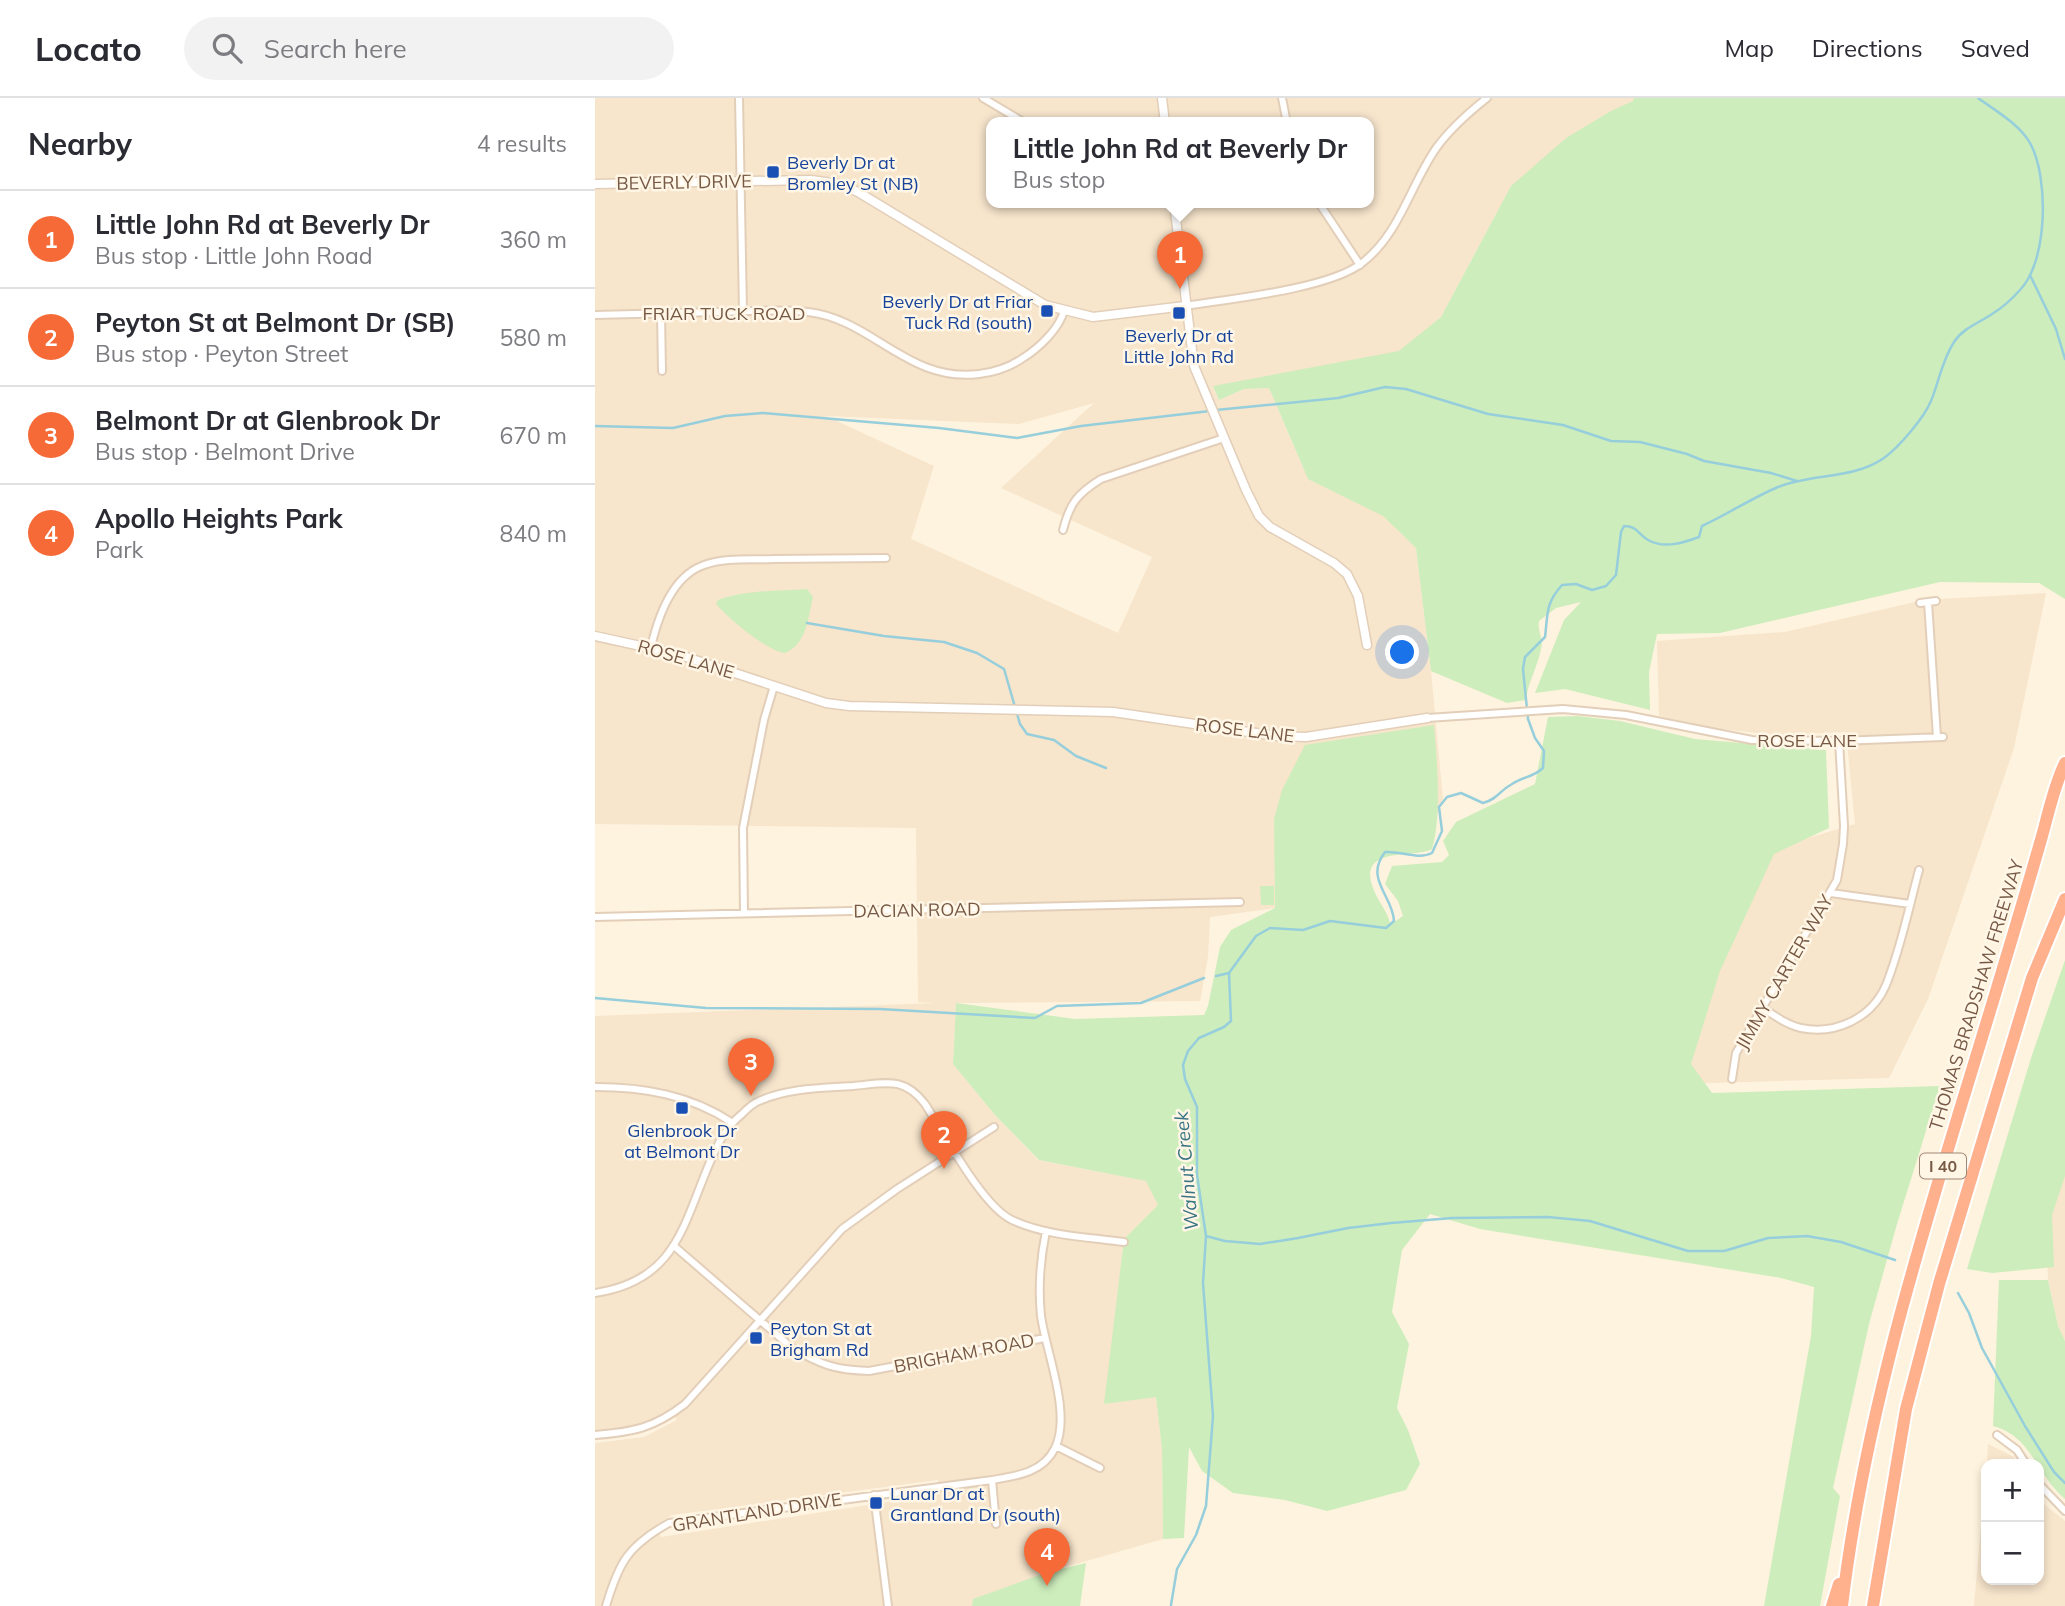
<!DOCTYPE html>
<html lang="en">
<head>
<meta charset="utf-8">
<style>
	:root { --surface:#fff; --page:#f2f2f3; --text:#2b2b33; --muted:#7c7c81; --line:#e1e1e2; --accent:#f56a37 }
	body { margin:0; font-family:Mulish,sans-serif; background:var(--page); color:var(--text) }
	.controls { position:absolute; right:21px; bottom:21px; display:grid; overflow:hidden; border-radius:14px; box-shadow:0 4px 10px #0003 }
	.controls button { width:63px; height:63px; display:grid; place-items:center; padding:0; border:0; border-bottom:2px solid var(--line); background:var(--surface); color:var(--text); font:35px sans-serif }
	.you { position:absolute; left:808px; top:555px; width:24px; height:24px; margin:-18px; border:5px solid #fff; border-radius:50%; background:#1a73e8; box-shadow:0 0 0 10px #1a73e833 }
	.badge { display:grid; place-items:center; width:46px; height:46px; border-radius:50%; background:var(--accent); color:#fff; font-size:23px; font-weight:700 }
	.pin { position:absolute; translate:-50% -58px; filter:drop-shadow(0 2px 4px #0008) }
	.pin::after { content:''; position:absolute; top:37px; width:24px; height:21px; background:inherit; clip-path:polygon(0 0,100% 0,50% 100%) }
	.popup { position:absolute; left:391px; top:19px; width:388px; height:91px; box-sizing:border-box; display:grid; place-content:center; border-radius:14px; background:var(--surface); filter:drop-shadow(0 2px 5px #0005); font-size:23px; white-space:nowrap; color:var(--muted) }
	.popup b { font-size:26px; color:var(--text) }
	.popup::after { content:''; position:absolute; left:50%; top:100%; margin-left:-14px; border:14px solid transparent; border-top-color:var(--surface) }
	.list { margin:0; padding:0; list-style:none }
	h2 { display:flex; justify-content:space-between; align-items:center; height:91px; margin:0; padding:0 28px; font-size:30px }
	h2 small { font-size:23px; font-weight:400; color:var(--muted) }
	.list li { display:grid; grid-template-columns:46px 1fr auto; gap:21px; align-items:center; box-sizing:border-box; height:98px; padding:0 28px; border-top:2px solid var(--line) }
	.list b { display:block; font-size:26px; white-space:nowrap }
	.list p { margin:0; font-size:23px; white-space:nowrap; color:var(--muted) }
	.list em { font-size:23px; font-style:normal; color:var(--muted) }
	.icon { flex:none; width:38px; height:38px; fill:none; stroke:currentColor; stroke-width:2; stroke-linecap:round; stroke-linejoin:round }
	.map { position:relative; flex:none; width:1470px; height:1508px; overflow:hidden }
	header { display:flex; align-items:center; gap:42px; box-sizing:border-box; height:98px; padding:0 35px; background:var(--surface); border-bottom:2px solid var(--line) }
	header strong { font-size:33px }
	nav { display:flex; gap:38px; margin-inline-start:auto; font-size:24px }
	.search { width:490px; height:63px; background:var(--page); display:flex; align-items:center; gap:18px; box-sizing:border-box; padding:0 24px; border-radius:38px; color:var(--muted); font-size:26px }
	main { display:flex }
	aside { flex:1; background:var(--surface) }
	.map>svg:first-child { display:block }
</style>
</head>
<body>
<header>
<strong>Locato</strong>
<div class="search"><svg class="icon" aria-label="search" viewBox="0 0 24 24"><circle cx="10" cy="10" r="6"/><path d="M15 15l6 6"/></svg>Search here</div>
<nav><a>Map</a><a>Directions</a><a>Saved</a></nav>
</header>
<main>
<aside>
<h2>Nearby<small>4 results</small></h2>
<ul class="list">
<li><span class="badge">1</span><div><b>Little John Rd at Beverly Dr</b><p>Bus stop · Little John Road</p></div><em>360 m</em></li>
<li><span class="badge">2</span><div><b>Peyton St at Belmont Dr (SB)</b><p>Bus stop · Peyton Street</p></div><em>580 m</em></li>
<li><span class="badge">3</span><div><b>Belmont Dr at Glenbrook Dr</b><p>Bus stop · Belmont Drive</p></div><em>670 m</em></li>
<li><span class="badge">4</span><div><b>Apollo Heights Park</b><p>Park</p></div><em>840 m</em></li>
</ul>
</aside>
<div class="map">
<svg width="1470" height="1508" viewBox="0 0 1470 1508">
	<rect width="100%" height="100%" fill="#fef3de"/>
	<path fill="#f7e5cc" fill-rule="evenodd" d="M0,0H1039V2L916,88L846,219L804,254L618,289L624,302L649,291L674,290L709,372L788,418L821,450L836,573L848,702L841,720L680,810L615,819L613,859L605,903L361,905L358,966L400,1017L443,1062L552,1083L563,1107L529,1141L510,1306L561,1298L567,1351L568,1441L453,1474L379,1501L377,1508H0V1345L49,1339L82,1322L75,1313L56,1323L24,1331L0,1333V918L342,905L323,904L321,730L0,726ZM396,25H774V105H396ZM499,305L406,390L557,459L523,535L316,441L339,368L231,318L424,326ZM343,1382L344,1396L66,1439L59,1428L77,1417Z
		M1451,495L1419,650L1333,901L1294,980L1079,986L1166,754L1260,726L1251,634L1181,637L1117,630L1064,618L1062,543L1190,534L1329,502Z
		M1470,1066V1243L1463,1228L1453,1182L1451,1119Z
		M1393,1346L1419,1359L1423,1366H1392Z
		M1391,1371V1482H1444V1402L1470,1423V1508H1379Z"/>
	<path fill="#cdedbc" d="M1039,0H1470V501L1444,485L1345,484L1125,535L1062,536L1054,574L1055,612L970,591L940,595L969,522L986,504L961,510L944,523C942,533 949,540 946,551C943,568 933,584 931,602L912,605L836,573L821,450L788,418L713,381L674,290L649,291L624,302L618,288L804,253L846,219L916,88L971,40L1016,13L1038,3Z
		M212,491L218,499C213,519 212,546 190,555C172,553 134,521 121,506L123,502C151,492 183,493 212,491Z
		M983,618L1025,623L1100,641L1231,652L1234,730L1179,756L1125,873L1096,966L1117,995L1345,988L1302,1126L1274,1226L1238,1390L1245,1398L1225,1508H1169L1216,1238L1219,1189L1186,1180L885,1131L835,1116L807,1152L797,1214L814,1246L802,1310L813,1332L825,1366L811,1392L732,1413L690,1402L638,1395L607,1373L594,1349L589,1440L568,1441L567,1351L561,1299L509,1306L529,1141L563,1107L551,1083L444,1062L400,1017L358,966L361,905L480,921L609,917L613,908L625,849L636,832L680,810L679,721L687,692L710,647L839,627C842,663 847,717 837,751C819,761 762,747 778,790C782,802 792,812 795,825L792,829L808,818L803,803L790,786L797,768L847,764L854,757L848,743L861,724L940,686L953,619Z
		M665,788H679V807H666Z
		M1470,862V1078L1457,1117L1459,1169L1397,1175L1372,1171L1436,960Z
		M1404,1182H1453L1463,1228L1470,1243V1401C1442,1378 1437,1338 1398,1328Z
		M491,1465L485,1508H377L378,1501L453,1474Z"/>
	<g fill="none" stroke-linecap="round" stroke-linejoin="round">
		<path stroke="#96cedc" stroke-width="2.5" d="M1435,177L1461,231L1470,261
			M621,312L743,300L790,289L811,291L893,316L968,327L1016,343L1045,344L1092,356L1109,363L1176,375L1202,383
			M0,328L78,330L130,318L168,315L344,330L422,340L486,328L615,313
			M212,525L289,538L349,544L382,555L409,571L425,626L432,636L459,642L481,658L511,670
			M621,878L634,875
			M0,900L111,910L285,911L440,920L462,908L546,905L609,880
			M611,1138L630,1143L665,1146L703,1140L753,1130L796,1125L857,1120L953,1119L995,1123L1093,1153H1129L1173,1140L1212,1138L1246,1144L1300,1162
			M1363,1195L1374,1215L1387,1250L1430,1328L1459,1374L1470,1385
			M576,1507L582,1471L601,1437L611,1408L618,1318L608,1185L611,1138L602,1077V1009L590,981L588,967L593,953L604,940L629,929L636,923L634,875L661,838L675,830L708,832L735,823L791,830L799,823C798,798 769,781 790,754C806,753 823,762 837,755L847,733L844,709L852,699L866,695L888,705C903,701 904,693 917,686C929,678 937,680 948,670L949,653L940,640L933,621L928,571L930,559L950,539C953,516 950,506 967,487L981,486L997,492L1011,488L1021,477L1026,434L1029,428C1042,428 1043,436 1053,442C1069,451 1088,445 1104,439L1107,428C1133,416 1157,400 1183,389C1218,375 1257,382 1289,360C1304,349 1329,320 1336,303C1344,284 1347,262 1359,244C1368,230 1384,225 1397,216C1407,210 1417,201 1425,192C1453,163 1454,79 1435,45C1424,26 1401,13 1383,0"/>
		<g stroke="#e3cfb9" stroke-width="10">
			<path id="minor" d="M144,0L148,213
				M388,0L430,25
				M687,0L692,25
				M724,105L765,167
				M590,208C634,201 734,191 767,165C805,136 815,87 842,49C856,30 873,15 892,0
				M66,216L67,273
				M0,217C41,216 82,215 122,214C152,213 183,211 213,214C277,221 313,285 384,276C400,274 415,269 428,260C444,250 464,231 469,213
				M468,432C475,405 482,396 506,381L629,340
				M1333,504L1342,639
				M1325,505L1341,503
				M56,549C63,519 77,478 109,467C130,459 156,462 178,461C216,461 253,460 291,460
				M832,620L968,611L1031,617L1157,642L1244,643L1348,639
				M1236,795L1315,806
				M149,815L148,730L169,622L179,588
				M0,819L645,804
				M1168,910C1180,918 1192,927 1206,930C1241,937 1277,920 1291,887C1306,850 1314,809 1324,772
				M1137,981L1141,955L1242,782L1248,746L1249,728L1244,643
				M0,989C49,989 95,997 136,1024
				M79,1148L196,1249C225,1267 241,1272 274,1273L450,1240
				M0,1195C81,1183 88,1127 115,1064C123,1045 131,1029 147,1016C152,1011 158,1005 164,1003C193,990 227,990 258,988C290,985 309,978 330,1006C349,1035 387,1108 417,1122C451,1138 493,1139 529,1144
				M0,1337C38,1334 59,1330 90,1306L247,1131L302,1091L399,1029
				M1402,1337L1422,1352L1431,1366
				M461,1348L505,1370
				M397,1382L401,1426
				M1444,1386L1470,1413
				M279,1397L293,1508
				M11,1508C24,1464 33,1448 74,1425L397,1382C421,1378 448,1375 460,1350C477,1316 451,1254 446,1218C443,1188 445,1162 451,1133"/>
		</g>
		<g stroke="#e3cfb9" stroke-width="11">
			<path id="tertiary" d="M567,0L570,25
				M0,86L216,82L244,86L263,94L450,207L498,219L590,208
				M579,105L599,268L651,392L664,418L675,429L739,465L752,476L763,498L772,547
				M0,538L82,556L231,605L254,608L518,614L681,638L711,639L832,620"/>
		</g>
		<g stroke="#fff" stroke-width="16">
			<path id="motorway" d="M1237,1508L1244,1486
				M1247,1508C1271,1304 1336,1108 1395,913C1412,857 1429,801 1445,745C1453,718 1458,690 1470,665
				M1278,1508L1311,1311L1344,1186L1437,880L1470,801"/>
		</g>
		<use href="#minor" stroke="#fff" stroke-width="6"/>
		<use href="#tertiary" stroke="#fff" stroke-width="8"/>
		<use href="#motorway" stroke="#ffb18e" stroke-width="12"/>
	</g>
	<g fill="#1a4fb4" stroke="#fff6e6" stroke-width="2.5">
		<rect x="171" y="67" width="14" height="14" rx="3.5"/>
		<rect x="445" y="206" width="14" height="14" rx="3.5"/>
		<rect x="577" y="208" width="14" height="14" rx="3.5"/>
		<rect x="80" y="1003" width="14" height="14" rx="3.5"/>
		<rect x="154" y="1233" width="14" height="14" rx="3.5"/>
		<rect x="274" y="1398" width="14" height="14" rx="3.5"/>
	</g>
	<g text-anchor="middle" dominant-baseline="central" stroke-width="5" stroke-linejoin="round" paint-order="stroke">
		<rect fill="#fff6e6" stroke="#9f8775" stroke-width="2" x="1325" y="1055.5" width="46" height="25" rx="5"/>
		<g font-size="16" font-weight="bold" fill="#765844">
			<text x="1348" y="1068">I 40</text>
		</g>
		<g font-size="18" fill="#164399" stroke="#fff6e6" text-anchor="start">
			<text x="192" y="64">Beverly Dr at<tspan x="192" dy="21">Bromley St (NB)</tspan></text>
			<text x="438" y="203" text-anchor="end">Beverly Dr at Friar<tspan x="438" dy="21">Tuck Rd (south)</tspan></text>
			<text x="584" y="237" text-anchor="middle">Beverly Dr at<tspan x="584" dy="21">Little John Rd</tspan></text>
			<text x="87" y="1032" text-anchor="middle">Glenbrook Dr<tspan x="87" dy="21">at Belmont Dr</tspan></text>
			<text x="175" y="1230">Peyton St at<tspan x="175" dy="21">Brigham Rd</tspan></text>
			<text x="295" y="1395">Lunar Dr at<tspan x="295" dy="21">Grantland Dr (south)</tspan></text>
		</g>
		<g font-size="18" fill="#765844" stroke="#fff6e6">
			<text transform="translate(89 84) rotate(-1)">BEVERLY DRIVE</text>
			<text x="129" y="215">FRIAR TUCK ROAD</text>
			<text transform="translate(91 561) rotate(16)">ROSE LANE</text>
			<text transform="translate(650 632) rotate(7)">ROSE LANE</text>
			<text x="1212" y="642">ROSE LANE</text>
			<text transform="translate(322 812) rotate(-1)">DACIAN ROAD</text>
			<text transform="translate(1189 874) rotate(-60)">JIMMY CARTER WAY</text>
			<text transform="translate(1381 897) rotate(-73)">THOMAS BRADSHAW FREEWAY</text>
			<text transform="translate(369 1255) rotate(-11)">BRIGHAM ROAD</text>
			<text transform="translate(162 1414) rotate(-9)">GRANTLAND DRIVE</text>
		</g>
		<g font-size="19" font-style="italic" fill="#397585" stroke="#fff6e6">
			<text transform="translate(591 1073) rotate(-95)">Walnut Creek</text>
		</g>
	</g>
</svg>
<div class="controls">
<button>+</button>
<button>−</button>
</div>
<div class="you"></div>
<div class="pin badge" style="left:585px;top:191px">1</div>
<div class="popup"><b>Little John Rd at Beverly Dr</b>Bus stop</div>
<div class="pin badge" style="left:349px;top:1071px">2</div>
<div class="pin badge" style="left:156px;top:998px">3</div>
<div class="pin badge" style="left:452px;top:1488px">4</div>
</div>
</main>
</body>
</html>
